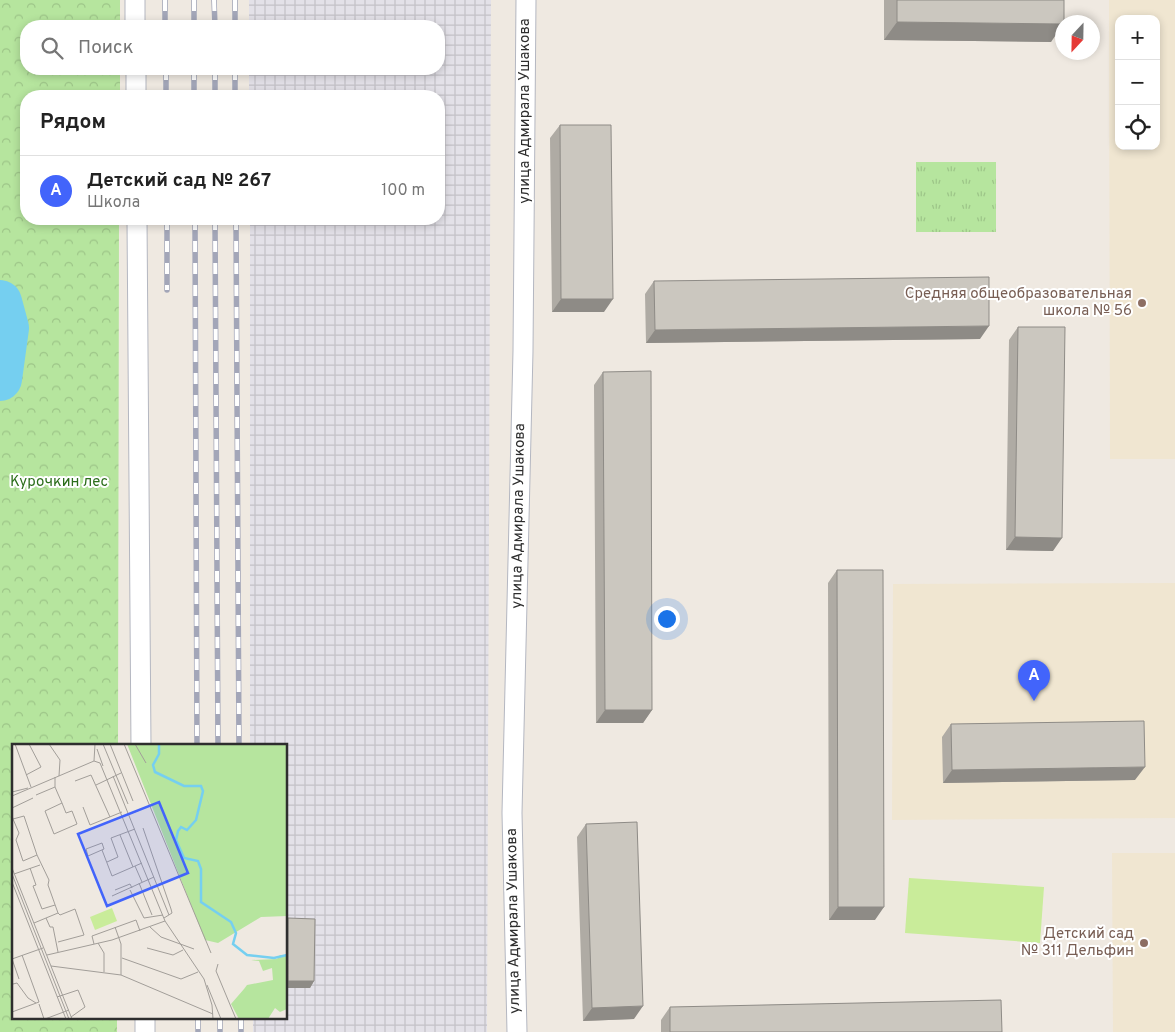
<!DOCTYPE html>
<html lang="ru">
<head>
<meta charset="utf-8">
<style>
	:root { --surface:#fff; --page:#f6f6f6; --text:#222; --muted:#767676; --line:#e0e0e0; --accent:#4264fb }
	body { margin:0; font-family:Overpass,sans-serif; background:var(--page); color:var(--text) }
	.controls { position:absolute; right:15px; top:15px; display:grid; overflow:hidden; border-radius:10px; box-shadow:0 2px 8px #0003 }
	.controls button { width:45px; height:45px; display:grid; place-items:center; padding:0; border:0; border-bottom:1px solid var(--line); background:var(--surface); color:var(--text); font:25px sans-serif }
	.compass { position:absolute; left:1055px; top:15px; width:45px; height:45px; border-radius:50%; background:var(--surface); box-shadow:0 2px 8px #0003; rotate:202deg }
	.you { position:absolute; left:666px; top:618px; width:18px; height:18px; margin:-12px; border:4px solid #fff; border-radius:50%; background:#1a73e8; box-shadow:0 0 0 8px #1a73e833 }
	.badge { display:grid; place-items:center; width:32px; height:32px; border-radius:50%; background:var(--accent); color:#fff; font-size:16px; font-weight:700 }
	.pin { position:absolute; translate:-50% -41px; filter:drop-shadow(0 1px 2px #0008) }
	.pin::after { content:''; position:absolute; top:26px; width:18px; height:15px; background:inherit; clip-path:polygon(0 0,100% 0,50% 100%) }
	.list { margin:0; padding:0; list-style:none }
	h2 { display:flex; justify-content:space-between; align-items:center; height:65px; margin:0; padding:0 20px; font-size:21px }
	h2 small { font-size:16px; font-weight:400; color:var(--muted) }
	.list li { display:grid; grid-template-columns:32px 1fr auto; gap:15px; align-items:center; box-sizing:border-box; height:70px; padding:0 20px; border-top:1px solid var(--line) }
	.list b { display:block; font-size:19px; white-space:nowrap }
	.list p { margin:0; font-size:16px; white-space:nowrap; color:var(--muted) }
	.list em { font-size:16px; font-style:normal; color:var(--muted) }
	.icon { flex:none; width:28px; height:28px; fill:none; stroke:currentColor; stroke-width:2; stroke-linecap:round; stroke-linejoin:round }
	.map { position:relative; flex:none; width:1175px; height:1032px; overflow:hidden }
	.search { position:absolute; background:var(--surface); box-shadow:0 2px 8px #0003; left:20px; top:20px; width:425px; height:55px; display:flex; align-items:center; gap:12px; box-sizing:border-box; padding:0 18px; border-radius:20px; color:var(--muted); font-size:19px }
	.panel { position:absolute; background:var(--surface); box-shadow:0 2px 8px #0003; left:20px; top:90px; width:425px; height:135px; border-radius:20px }
	.map>svg:first-child { display:block }
</style>
</head>
<body>
<div class="map">
<svg width="1175" height="1032" viewBox="0 0 1175 1032">
	<defs>
		<pattern id="industrial-grid" width="8" height="8" patternUnits="userSpaceOnUse" patternTransform="scale(1.25)"><rect width="8" height="8" fill="#e3e1e8"/><path d="M0 4h8M4 0v8" fill="none" stroke="#c3c1c7"/></pattern>
		<pattern id="forest-crowns" width="20" height="18" patternUnits="userSpaceOnUse" patternTransform="scale(1.25)"><rect width="20" height="18" fill="#b6e59e"/><path d="M2 6a3 3 0 1 1 6 0M12 15a3 3 0 1 1 6 0" fill="none" stroke="#9dc588"/></pattern>
		<pattern id="park-tufts" width="24" height="20" patternUnits="userSpaceOnUse" patternTransform="scale(1.25)"><rect width="24" height="20" fill="#b6e59e"/><path d="M3 7l-1-3M5 7V3M7 7l1-3M15 17l-1-3M17 17v-4M19 17l1-3" fill="none" stroke="#9dc588"/></pattern>
	</defs>
	<rect width="100%" height="100%" fill="#efe9e1"/>
	<path fill="url(#industrial-grid)" d="M249,0H491L487,1032H253V1018H286V746H250V219H439V96H249V69H439V26H249Z"/>
	<path fill="#f0e6d1" fill-rule="evenodd" d="M1109,0H1175V459H1110ZM1119,19H1156V146H1119Z
		M1175,583V818L892,820L893,584Z
		M1112,853H1175V1032H1113Z"/>
	<path fill="url(#forest-crowns)" d="M0,0H120V26H26V69H120V96H26V219H119L118,746H14V1018H117V1032H0Z"/>
	<path fill="url(#park-tufts)" d="M916,162H996V232H916Z"/>
	<path fill="#c9ec9a" d="M909,878L1044,887L1040,943L905,933Z"/>
	<g fill="none" stroke-linecap="round" stroke-linejoin="round">
		<path stroke="#75cff0" stroke-width="44" d="M0,302L7,328L0,379"/>
		<g stroke="#b4b7c1" stroke-width="21">
			<path id="street" d="M135,0V26
				M136,69V96
				M137,219L141,746
				M145,1032V1018
				M517,1032L512,813L523,351L526,0"/>
		</g>
		<use href="#street" stroke="#fff" stroke-width="19"/>
		<g stroke="#a3a6b8" stroke-width="5.5">
			<path id="rail" d="M165,0V26
				M194,0V26
				M214,0L215,26
				M235,0V26
				M166,69V96
				M194,69V96
				M215,69V96
				M235,69V96
				M167,219V290
				M195,219L197,746
				M215,219L218,746
				M236,219L239,746
				M198,1018V1032
				M220,1018V1032
				M241,1018V1032"/>
		</g>
		<use href="#rail" stroke="#fff" stroke-width="4" stroke-dasharray="11" stroke-linecap="butt"/>
	</g>
	<path fill="#afaba4" d="M884,0H1064L1051,42L884,40Z
		M560,125L604,312H552L550,138Z
		M654,281L980,339L646,343L645,294Z
		M1018,327L1053,551L1006,550L1009,340Z
		M603,372L652,710L643,723H596L594,385Z
		M837,570L875,920H829L828,583Z
		M951,724L1135,780L943,783L942,737Z
		M586,824L634,1019L583,1021L577,837Z
		M288,918L314,981L310,988H286V921Z
		M670,1007L1002,1032H661V1020Z"/>
	<path fill="#8e8b86" d="M897,22L1062,24V26L1051,42L884,40Z
		M561,299H613L604,312H552Z
		M989,326L980,339L646,343L655,330Z
		M1015,537L1062,538L1053,551L1006,550Z
		M605,710H652L643,723H596Z
		M1145,767L1135,780L943,783L952,770Z
		M838,907H884L875,920H829Z
		M288,981H314L310,988H286V983Z
		M643,1006L634,1019L583,1021L592,1008Z"/>
	<path fill="#cbc7bf" stroke="#8e8b86" d="M897,0H1064V22H1062V24L897,22Z
		M560,125H611L613,299H561Z
		M989,277V326L655,330L654,281Z
		M1018,327H1065L1062,538L1015,537Z
		M651,371L652,710H605L603,372Z
		M837,570H883L884,907H838Z
		M1144,721L1145,767L952,770L951,724Z
		M637,822L643,1006L592,1008L586,824Z
		M288,918L315,919L314,981H288Z
		M1001,1000L1002,1032H670V1007Z"/>
	<g fill="#8d6e63" stroke="#fff" stroke-width="2">
		<circle cx="1142" cy="303" r="5"/>
		<circle cx="1144" cy="943" r="5"/>
	</g>
	<g text-anchor="middle" dominant-baseline="central" stroke-width="4" stroke-linejoin="round" paint-order="stroke">
		<g font-size="15" fill="#2e2e2e" stroke="#fff">
			<text transform="translate(525 111) rotate(-90)">улица Адмирала Ушакова</text>
			<text transform="translate(519 516) rotate(-89)">улица Адмирала Ушакова</text>
			<text transform="translate(514 921) rotate(-91)">улица Адмирала Ушакова</text>
		</g>
		<g font-size="15" fill="#785e54" stroke="#fff" text-anchor="end">
			<text x="1132" y="294">Средняя общеобразовательная<tspan x="1132" dy="17">школа № 56</tspan></text>
			<text x="1134" y="934">Детский сад<tspan x="1134" dy="17">№ 311 Дельфин</tspan></text>
		</g>
		<g font-size="15" fill="#2c6e1b" stroke="#fff">
			<text x="59" y="482">Курочкин лес</text>
		</g>
	</g>
	<g transform="translate(12 744)">
		<rect width="275" height="275" fill="#efe9e1"/>
		<path d="M115,0H275V172L249,173L206,199L193,196ZM268,211H275V265L268,268L263,264L256,275H227L219,260L232,245L235,241L261,236L260,224L251,227L247,217L239,216L265,215Z" fill="#b6e59e"/>
		<path d="M100,164L105,177L83,186L78,173Z" fill="#c9ec9a"/>
		<path fill="none" stroke="#75cff0" stroke-width="2.5" d="M147,0V10L141,21L143,28L172,42H189L191,47L184,76L175,86L169,83L166,87L164,96L172,114L186,117L189,125V158L219,178L224,189L221,200L235,211L262,214L275,211"/>
		<path fill="none" stroke="#a29e99" stroke-width="1" d="M3,0L19,43M37,0L48,16L47,32M91,0L116,60M98,0L121,57M112,0L199,209M123,0L134,19M85,5L91,22M82,17L83,0M14,31L29,23L17,0M101,32L157,171M63,37L79,31L98,73M84,41L109,29M43,43L46,50L50,59L54,69L60,67L65,80L42,90L33,67L50,59M0,48L16,44M24,51L43,43V33M0,52L82,17L88,19L153,177L192,235L200,261L201,275M71,63L78,81L110,68M0,64L21,54M0,71L1,75L12,72L25,111L37,136L36,141L46,169L22,179M112,72L128,66M1,75L7,89L4,96L11,117L25,111M131,84L159,165L160,169L152,174M108,91L121,123M90,99L92,105L76,112L74,105ZM90,106L100,132L130,119M95,118L106,113L99,94L123,85M123,122L130,138M0,124L60,275M18,124L24,141L21,142L30,165L43,161M0,130L57,275M2,130L28,121M0,138L54,275M127,139L140,171M103,146L118,140L120,144M118,146L132,174L151,171M100,152L142,133M46,169L48,171L63,165L72,191L46,198M34,174L38,183H41L46,208M103,183L109,200V231M138,183L149,193L182,205M86,199L92,209V228M82,200L80,192L124,176L128,187M135,204L161,211L171,206M35,211L100,196L153,177M110,214L169,235L186,228M0,215L31,204M0,215L7,235M206,220L204,227L224,275M39,222L109,231L201,270M1,240L5,239L16,254L24,259M195,241L209,275M45,253L66,246L73,263L59,273M27,260L32,275M0,268L27,258L10,211M33,275L57,266"/>
		<path fill="#4264fb" fill-opacity="0.15" stroke="#4264fb" stroke-width="2.5" d="M147,58L176,129L95,162L66,90Z"/>
		<rect width="275" height="275" fill="none" stroke="#2e2e2e" stroke-width="2.5"/>
	</g>
</svg>
<div class="controls">
<button>+</button>
<button>−</button>
<button><svg class="icon" aria-label="locate" viewBox="0 0 24 24"><circle cx="12" cy="12" r="6"/><path d="M12 2v4M12 18v4M2 12h4M18 12h4"/></svg></button>
</div>
<svg class="compass" viewBox="-18 -18 36 36"><path d="M0-13l5 13h-10z" fill="#e53935"/><path d="M0 13l5-13h-10z" fill="#767676"/></svg>
<div class="you"></div>
<div class="pin badge" style="left:1034px;top:701px">A</div>
<div class="search"><svg class="icon" aria-label="search" viewBox="0 0 24 24"><circle cx="10" cy="10" r="6"/><path d="M15 15l6 6"/></svg>Поиск</div>
<section class="panel">
<h2>Рядом<small></small></h2>
<ul class="list">
<li><span class="badge">A</span><div><b>Детский сад № 267</b><p>Школа</p></div><em>100 m</em></li>
</ul>
</section>
</div>
</body>
</html>
